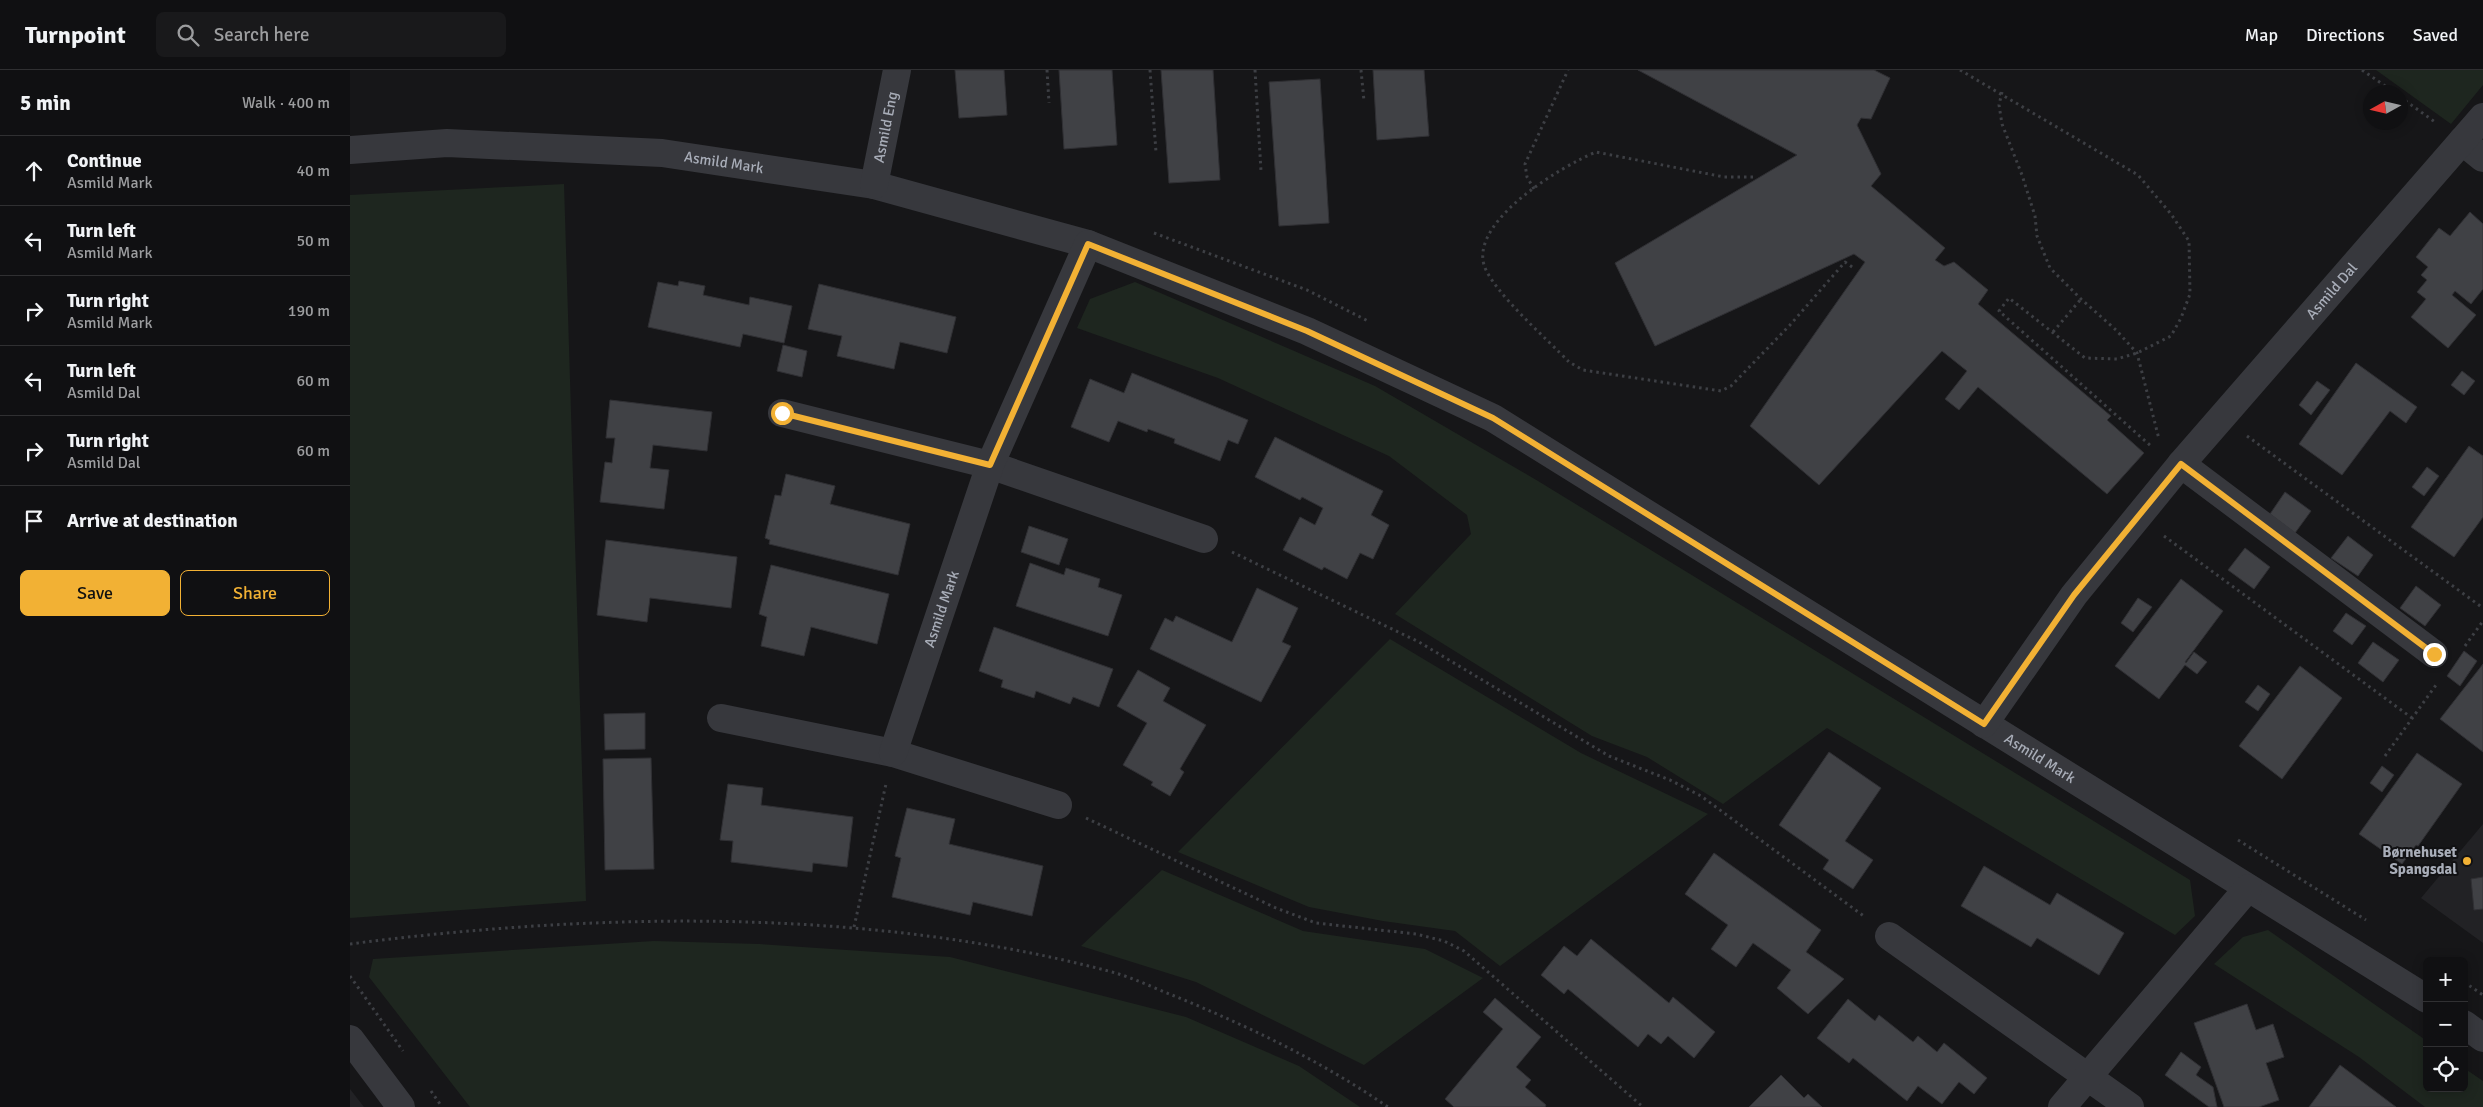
<!DOCTYPE html>
<html lang="en">
<head>
<meta charset="utf-8">
<style>
	:root { --surface:#101012; --page:#19191b; --text:#f1f3f6; --muted:#9c9d9f; --line:#303032; --accent:#f2b134 }
	body { margin:0; font-family:Signika,sans-serif; background:var(--page); color:var(--text) }
	.controls { position:absolute; right:15px; bottom:15px; display:grid; overflow:hidden; border-radius:8px; box-shadow:0 2px 12px #0003 }
	.controls button { width:45px; height:45px; display:grid; place-items:center; padding:0; border:0; border-bottom:1px solid var(--line); background:var(--surface); color:var(--text); font:25px sans-serif }
	.compass { position:absolute; left:2013px; top:15px; width:45px; height:45px; border-radius:50%; background:var(--surface); box-shadow:0 2px 12px #0003; rotate:262deg }
	.stop { position:absolute; width:15px; height:15px; margin:-11px; border:4px solid #f2b134; border-radius:50%; background:#fff }
	.stop.end { background:#f2b134; border-color:#fff; box-shadow:0 1px 5px #0008 }
	.list { margin:0; padding:0; list-style:none }
	h2 { display:flex; justify-content:space-between; align-items:center; height:65px; margin:0; padding:0 20px; font-size:21px }
	h2 small { font-size:16px; font-weight:400; color:var(--muted) }
	.list li { display:grid; grid-template-columns:32px 1fr auto; gap:15px; align-items:center; box-sizing:border-box; height:70px; padding:0 20px; border-top:1px solid var(--line) }
	.list b { display:block; font-size:19px; white-space:nowrap }
	.list p { margin:0; font-size:16px; white-space:nowrap; color:var(--muted) }
	.list em { font-size:16px; font-style:normal; color:var(--muted) }
	.actions { display:flex; gap:10px; padding:15px 20px }
	.actions a { flex:1; padding:11px 0; border:1px solid var(--accent); border-radius:8px; text-align:center; font-size:18px; color:var(--accent) }
	.actions .main { background:var(--accent); color:#111 }
	.icon { flex:none; width:28px; height:28px; fill:none; stroke:currentColor; stroke-width:2; stroke-linecap:round; stroke-linejoin:round }
	.map { position:relative; flex:none; width:2133px; height:1037px; overflow:hidden }
	header { display:flex; align-items:center; gap:30px; box-sizing:border-box; height:70px; padding:0 25px; background:var(--surface); border-bottom:1px solid var(--line) }
	header strong { font-size:24px }
	nav { display:flex; gap:28px; margin-inline-start:auto; font-size:18px }
	.search { width:350px; height:45px; background:var(--page); display:flex; align-items:center; gap:12px; box-sizing:border-box; padding:0 18px; border-radius:8px; color:var(--muted); font-size:19px }
	main { display:flex }
	aside { flex:1; background:var(--surface) }
	.map>svg:first-child { display:block }
</style>
</head>
<body>
<header>
<strong>Turnpoint</strong>
<div class="search"><svg class="icon" aria-label="search" viewBox="0 0 24 24"><circle cx="10" cy="10" r="6"/><path d="M15 15l6 6"/></svg>Search here</div>
<nav><a>Map</a><a>Directions</a><a>Saved</a></nav>
</header>
<main>
<aside>
<h2>5 min<small>Walk · 400 m</small></h2>
<ul class="list">
<li><svg class="icon" aria-label="ahead" viewBox="0 0 24 24"><path d="M12 20V5M6 11l6-6 6 6"/></svg><div><b>Continue</b><p>Asmild Mark</p></div><em>40 m</em></li>
<li><svg class="icon" aria-label="left" viewBox="0 0 24 24"><path d="M17 20v-9H6M10 6l-5 5 5 5"/></svg><div><b>Turn left</b><p>Asmild Mark</p></div><em>50 m</em></li>
<li><svg class="icon" aria-label="right" viewBox="0 0 24 24"><path d="M7 20v-9h11M14 6l5 5-5 5"/></svg><div><b>Turn right</b><p>Asmild Mark</p></div><em>190 m</em></li>
<li><svg class="icon" aria-label="left" viewBox="0 0 24 24"><path d="M17 20v-9H6M10 6l-5 5 5 5"/></svg><div><b>Turn left</b><p>Asmild Dal</p></div><em>60 m</em></li>
<li><svg class="icon" aria-label="right" viewBox="0 0 24 24"><path d="M7 20v-9h11M14 6l5 5-5 5"/></svg><div><b>Turn right</b><p>Asmild Dal</p></div><em>60 m</em></li>
<li><svg class="icon" aria-label="arrive" viewBox="0 0 24 24"><path d="M6 21V4h12l-3 4 3 4H6"/></svg><div><b>Arrive at destination</b></div></li>
</ul>
<div class="actions"><a class="main">Save</a><a>Share</a></div>
</aside>
<div class="map">
<svg width="2133" height="1037" viewBox="0 0 2133 1037">
	<rect width="100%" height="100%" fill="#161618"/>
	<path fill="#222225" d="M2133,754V873L2071,828Z
		M0,1019L14,1037H0Z"/>
	<path fill="#1e261f" d="M2026,0H2133V15L2101,54Z
		M214,114L236,831L0,848V125Z
		M785,212L1025,316L1188,411L1840,810L1845,846L1825,865L1477,658L1373,734L1297,687L1242,666L1045,544L1121,464L1117,445L1039,386L868,308L727,258L740,229Z
		M1040,569L1231,683L1358,744L1150,896L1105,861L1033,851L959,837L828,782Z
		M812,800L953,861L1075,879L1133,908L1014,995L846,912L731,876Z
		M1918,860L2077,971V1018H2114V998L2133,1011V1037H2075L2009,987L1864,894L1893,867Z
		M304,871L409,874L600,887L836,947L949,996L1010,1037H120L19,907L23,889Z"/>
	<path fill="#404145" stroke="#303034" d="M605,0H654L657,45L609,48Z
		M709,0H762L767,75L714,79Z
		M811,0H863L870,110L819,113Z
		M1023,0H1074L1079,66L1027,70Z
		M1288,0H1524L1540,8L1521,49L1511,48L1507,55L1531,104L1521,116L1595,178L1585,190L1594,196L1604,192L1638,220L1628,234L1761,346L1757,350L1794,383L1757,424L1628,317L1609,340L1595,329L1617,301L1592,281L1469,415L1400,356L1515,192L1504,184L1305,276L1265,193L1447,85Z
		M970,9L979,153L929,156L919,12Z
		M2120,142L2133,154V219L2121,234L2105,221L2102,225L2126,245L2098,278L2061,247L2076,229L2067,222L2077,210L2071,205L2078,197L2066,187L2089,158L2100,166Z
		M329,211L355,216L353,225L399,235L400,227L442,236L434,273L393,264L390,277L298,257L308,212L328,216Z
		M469,214L606,247L597,283L550,272L544,299L487,286L492,266L458,259Z
		M433,275L457,281L452,307L427,301Z
		M2006,293L2067,337L2056,353L2040,341L1992,405L1949,374Z
		M2112,301L2125,311L2114,325L2101,315Z
		M782,303L898,350L888,374L878,370L870,391L824,373L825,369L798,359L797,362L768,351L759,372L721,357L740,309L774,323Z
		M1967,311L1980,320L1961,345L1949,335Z
		M260,330L362,342L357,381L303,375L300,398L319,400L314,439L250,432L255,392L262,393L265,368H256Z
		M925,367L1033,421L1021,445L1039,455L1023,489L1010,483L997,509L974,497L972,500L933,480L950,447L965,455L973,438L952,427L950,430L905,407Z
		M2119,376L2133,386V447L2104,487L2061,457Z
		M2077,397L2089,406L2074,426L2062,417Z
		M436,404L485,416L480,434L560,454L548,505L419,474L420,470L415,468L425,425L431,426Z
		M1935,422L1961,441L1945,463L1920,444Z
		M679,456L718,469L709,495L671,482Z
		M1998,466L2023,485L2008,506L1981,488Z
		M256,470L387,487L381,538L300,528L297,552L247,545Z
		M1895,478L1920,497L1904,519L1878,500Z
		M680,493L714,505L716,498L750,509L748,517L772,525L758,566L666,536Z
		M421,495L539,524L527,574L461,557L454,586L411,576L417,547L409,544Z
		M1831,509L1873,541L1835,592L1836,593L1844,582L1857,592L1847,604L1835,595L1809,629L1765,596Z
		M2066,516L2091,535L2075,556L2050,538Z
		M907,518L948,538L932,572L941,576L911,632L800,579L815,548L823,552L826,546L882,572Z
		M1788,528L1802,537L1783,562L1771,553Z
		M1996,543L2016,556L2002,575L1983,561Z
		M644,557L763,599L749,637L723,627L720,634L686,621L684,628L651,617L653,610L629,601Z
		M2023,572L2049,590L2033,612L2008,593Z
		M2114,581L2127,591L2110,616L2097,606Z
		M2133,594V682L2090,649Z
		M1950,596L1992,628L1932,709L1889,676Z
		M788,600L820,618L813,631L856,655L830,699L834,702L820,726L801,715L803,712L773,695L797,653L767,636Z
		M1908,615L1920,624L1908,641L1895,632Z
		M295,643V679L255,680L254,644Z
		M1479,682L1531,718L1495,771L1523,790L1503,819L1473,799L1479,790L1429,755Z
		M2067,683L2112,714L2068,776L2066,775L2052,794L2009,764Z
		M301,688L304,799L255,800L253,689Z
		M2032,696L2044,705L2032,722L2020,713Z
		M378,714L413,718L411,735L503,747L497,797L463,793L462,802L381,792L383,771L370,770Z
		M557,738L605,749L599,774L693,796L682,846L623,832L620,845L542,827L551,788L545,786Z
		M1364,783L1471,860L1456,882L1494,909L1458,944L1427,918L1441,900L1403,873L1386,897L1361,879L1378,855L1335,824Z
		M1634,796L1700,835L1707,823L1774,863L1749,905L1687,868L1681,877L1611,836Z
		M2133,807V839L2124,840L2121,809Z
		M1241,869L1319,933L1323,927L1365,962L1344,988L1318,966L1311,974L1298,964L1288,977L1218,919L1214,924L1191,905L1214,876L1227,886Z
		M1145,928L1191,967L1166,997L1181,1010L1175,1017L1196,1035L1195,1037H1104L1095,1029L1153,959L1133,942Z
		M1498,929L1525,951L1529,945L1563,972L1568,966L1587,982L1594,973L1637,1008L1624,1024L1609,1012L1592,1034L1568,1016L1557,1031L1503,988L1499,993L1467,968Z
		M1897,934L1906,960L1923,954L1934,987L1916,993L1929,1030L1909,1037H1874L1844,953Z
		M1831,982L1851,997L1846,1005L1863,1017L1867,1037H1859L1815,1005Z
		M1990,995L2046,1037H1959Z
		M1431,1005L1454,1028L1458,1024L1472,1037H1399Z"/>
	<g fill="none" stroke-linecap="round" stroke-linejoin="round">
		<path stroke="#3d3f44" stroke-width="3" stroke-dasharray="2.5 4" stroke-linecap="butt" d="M697,0L699,33
			M800,0L806,82
			M905,0L911,101
			M1011,0L1014,31
			M1610,0L1788,105L1821,144L1839,171L1840,224L1831,248L1821,266L1787,283L1767,289L1735,288L1659,228L1649,241L1802,377
			M2012,0L2044,22
			M1652,22L1649,35L1652,54L1672,105L1685,146L1687,166L1700,198L1731,229L1766,260L1787,283L1809,369
			M2050,27L2085,52
			M1403,107H1374L1246,82C1212,96 1121,150 1134,195C1142,221 1198,270 1219,292L1233,300L1371,321L1381,316L1440,255L1495,192L1505,199
			M1184,119L1177,107L1175,94L1218,0
			M804,163L957,220L1020,252
			M1703,262L1731,229
			M1897,366L2133,538
			M1814,466L2062,648
			M882,482L1069,572L1259,686L1320,710L1351,726L1515,847
			M2115,576L2133,551
			M2035,686L2086,615
			M736,748L926,838L966,853L1066,864L1094,871L1114,881L1293,1037
			M1888,770L2016,850
			M504,857L536,714
			M0,874C248,842 519,837 762,902C784,908 806,919 827,927C902,958 971,991 1038,1037
			M0,906L53,981
			M2114,912L2133,925
			M81,1021L92,1037"/>
		<g stroke="#37383d" stroke-width="28">
			<path d="M2112,71L2133,88"/>
			<path id="s1" d="M0,80L97,73L312,83L524,115L738,174L957,261L1143,348L2077,929"/>
			<path id="s2" d="M524,115L547,0"/>
			<path d="M432,343L640,395L854,469"/>
			<path d="M1831,394L2084,584"/>
			<path d="M371,648L543,683L708,735"/>
			<path id="s3" d="M1634,654L1724,525L1831,394L2133,47"/>
			<path id="s4" d="M543,683L640,395L738,174"/>
			<path d="M1539,866L1780,1037"/>
			<path d="M2114,954L2133,968"/>
			<path d="M1712,1037L1898,818"/>
		</g>
		<path stroke="#37383d" stroke-width="28" d="M0,969L51,1037"/>
	</g>
	<g fill="none" stroke-linecap="round" stroke-linejoin="round">
		<path stroke="#f2b134" stroke-width="6" d="M432,343L640,395L738,174L957,261L1143,348L1634,654L1724,525L1831,394L2084,584"/>
	</g>
	<circle fill="#f2b134" stroke="#111113" stroke-width="2" cx="2117" cy="791" r="5"/>
	<g text-anchor="middle" dominant-baseline="central" stroke-width="4" stroke-linejoin="round" paint-order="stroke">
		<g font-size="15" fill="#a8adb8" stroke="#111113">
			<text stroke="none"><textPath href="#s2" startOffset="59">Asmild Eng</textPath></text>
			<text stroke="none"><textPath href="#s1" startOffset="375">Asmild Mark</textPath></text>
			<text stroke="none"><textPath href="#s3" startOffset="556">Asmild Dal</textPath></text>
			<text stroke="none"><textPath href="#s4" startOffset="152">Asmild Mark</textPath></text>
			<text stroke="none"><textPath href="#s1" startOffset="1834">Asmild Mark</textPath></text>
		</g>
		<g font-size="15" font-weight="bold" fill="#a8adb8" stroke="#111113" text-anchor="end">
			<text x="2107" y="782">Børnehuset<tspan x="2107" dy="17">Spangsdal</tspan></text>
		</g>
	</g>
</svg>
<div class="controls">
<button>+</button>
<button>−</button>
<button><svg class="icon" aria-label="locate" viewBox="0 0 24 24"><circle cx="12" cy="12" r="6"/><path d="M12 2v4M12 18v4M2 12h4M18 12h4"/></svg></button>
</div>
<svg class="compass" viewBox="-18 -18 36 36"><path d="M0-13l5 13h-10z" fill="#e53935"/><path d="M0 13l5-13h-10z" fill="#9c9d9f"/></svg>
<div class="stop" style="left:432px;top:343px"></div>
<div class="stop end" style="left:2084px;top:584px"></div>
</div>
</main>
</body>
</html>
